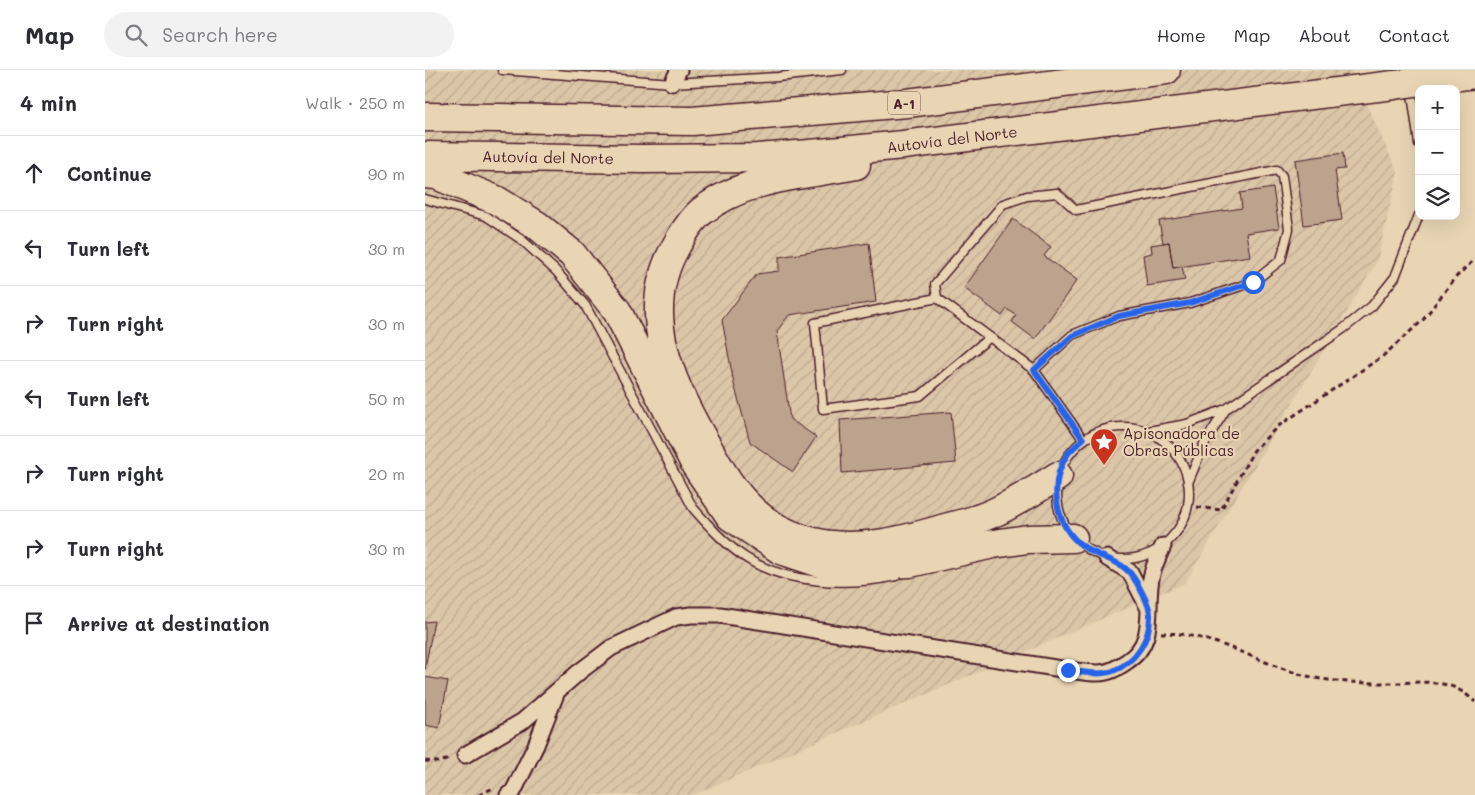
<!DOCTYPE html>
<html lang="en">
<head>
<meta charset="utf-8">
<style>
	:root { --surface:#fff; --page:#f2f2f3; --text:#2b2b33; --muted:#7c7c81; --line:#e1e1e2 }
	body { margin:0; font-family:Mali,sans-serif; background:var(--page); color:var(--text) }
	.controls { position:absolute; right:15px; top:15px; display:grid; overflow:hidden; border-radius:10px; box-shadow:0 5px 20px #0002 }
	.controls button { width:45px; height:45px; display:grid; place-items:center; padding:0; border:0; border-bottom:1px solid var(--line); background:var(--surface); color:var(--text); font:25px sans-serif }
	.stop { position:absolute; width:15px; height:15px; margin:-11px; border:4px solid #2563eb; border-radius:50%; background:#fff }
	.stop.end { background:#2563eb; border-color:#fff; box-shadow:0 1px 5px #0008 }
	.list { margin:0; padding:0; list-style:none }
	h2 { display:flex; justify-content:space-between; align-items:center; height:65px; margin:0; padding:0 20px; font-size:21px }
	h2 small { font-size:16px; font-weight:400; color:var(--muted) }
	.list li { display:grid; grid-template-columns:32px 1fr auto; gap:15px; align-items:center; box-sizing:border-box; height:75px; padding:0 20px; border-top:1px solid var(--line) }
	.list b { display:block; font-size:19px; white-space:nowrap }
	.list em { font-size:16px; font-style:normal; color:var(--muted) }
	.icon { flex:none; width:28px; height:28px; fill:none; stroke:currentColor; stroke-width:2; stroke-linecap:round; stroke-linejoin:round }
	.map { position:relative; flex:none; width:1050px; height:725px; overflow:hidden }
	header { display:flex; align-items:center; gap:30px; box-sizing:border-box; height:70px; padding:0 25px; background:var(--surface); border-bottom:1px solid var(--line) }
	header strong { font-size:24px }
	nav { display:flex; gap:28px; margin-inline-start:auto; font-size:18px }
	.search { width:350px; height:45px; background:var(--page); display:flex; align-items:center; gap:12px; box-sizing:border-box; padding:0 18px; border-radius:28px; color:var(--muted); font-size:19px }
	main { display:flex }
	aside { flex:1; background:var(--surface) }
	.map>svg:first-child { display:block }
</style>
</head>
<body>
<header>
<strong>Map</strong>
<div class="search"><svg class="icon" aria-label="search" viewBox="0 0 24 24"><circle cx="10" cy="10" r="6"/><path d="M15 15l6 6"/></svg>Search here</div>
<nav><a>Home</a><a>Map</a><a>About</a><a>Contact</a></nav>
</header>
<main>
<aside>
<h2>4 min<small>Walk · 250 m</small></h2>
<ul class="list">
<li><svg class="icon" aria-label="ahead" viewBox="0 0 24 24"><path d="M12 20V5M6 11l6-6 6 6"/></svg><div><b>Continue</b></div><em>90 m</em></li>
<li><svg class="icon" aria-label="left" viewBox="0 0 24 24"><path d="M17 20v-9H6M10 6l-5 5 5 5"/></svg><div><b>Turn left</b></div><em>30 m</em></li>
<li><svg class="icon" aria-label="right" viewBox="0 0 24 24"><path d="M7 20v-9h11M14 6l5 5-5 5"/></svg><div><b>Turn right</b></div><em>30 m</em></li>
<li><svg class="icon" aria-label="left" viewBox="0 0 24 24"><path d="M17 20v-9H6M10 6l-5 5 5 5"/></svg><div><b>Turn left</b></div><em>50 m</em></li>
<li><svg class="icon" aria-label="right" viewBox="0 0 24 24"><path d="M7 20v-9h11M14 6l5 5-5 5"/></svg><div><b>Turn right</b></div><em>20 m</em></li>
<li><svg class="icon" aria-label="right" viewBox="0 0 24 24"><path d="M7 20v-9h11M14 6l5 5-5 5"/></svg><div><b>Turn right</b></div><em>30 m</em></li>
<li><svg class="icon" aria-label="arrive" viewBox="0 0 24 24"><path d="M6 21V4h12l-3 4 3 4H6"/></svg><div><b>Arrive at destination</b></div></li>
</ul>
</aside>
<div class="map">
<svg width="1050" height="725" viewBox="0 0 1050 725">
	<defs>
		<pattern id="industrial-furrows" width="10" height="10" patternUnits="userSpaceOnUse" patternTransform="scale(1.25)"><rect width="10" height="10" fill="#dcc6a8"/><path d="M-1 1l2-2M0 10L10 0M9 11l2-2" fill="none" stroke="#beaa91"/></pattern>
	</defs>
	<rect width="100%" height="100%" fill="#e9d5b3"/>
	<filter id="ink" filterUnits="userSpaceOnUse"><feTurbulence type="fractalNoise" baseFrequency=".02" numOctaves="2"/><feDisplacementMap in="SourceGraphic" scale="10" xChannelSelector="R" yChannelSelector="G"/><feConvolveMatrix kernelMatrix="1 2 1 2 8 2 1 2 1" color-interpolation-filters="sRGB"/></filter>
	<g filter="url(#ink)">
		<path fill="url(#industrial-furrows)" d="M0,0H926L973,103L952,191L760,513L268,725H0Z"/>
		<path fill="#bca38d" stroke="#4a1f2b" d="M918,83L920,99L910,100L917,150L879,155L870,90Z
			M848,118L854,158L821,163L825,186L748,198L744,172L738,173L734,151L817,138L815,123Z
			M588,149L626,177L619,186L652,210L610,269L587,252L591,245L582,239L577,246L539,218Z
			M744,172L748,198L757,196L760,210L722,216L718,185L727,183L726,175Z
			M444,173L451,232L364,245L352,261L365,349L391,367L368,402L325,372L309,314L297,250L332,204L354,201V187Z
			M526,342L531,393L417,403L415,350Z
			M9,551L0,599V552Z
			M0,607L23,611L14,658L0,655Z"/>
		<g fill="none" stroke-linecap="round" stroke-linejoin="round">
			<g stroke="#4a1f2b" stroke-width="11">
				<path id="service" d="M77,0L247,13L353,7L417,0
					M986,17L994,74
					M0,129L61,146L97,170L131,201L160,235L268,438C283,455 299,473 318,486C360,515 423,516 471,506
					M512,228L390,253L398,339L495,326L565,267
					M609,300L647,265L694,246L765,233L828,212L856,190L864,159L857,106L852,100L651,140L632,123L602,126L578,134L510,214L512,228L609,300L658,369
					M632 423a66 66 0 1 1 132 0a66 66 0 1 1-132 0Z
					M724,361L762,354L801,339L918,259L947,236L970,207L994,145
					M763,413L779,374L801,339"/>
			</g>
			<g stroke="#4a1f2b" stroke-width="19">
				<path id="minor" d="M247,13L254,0
					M682,488L705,502L723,537
					M40,685L98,651L154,602L186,578L251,547L266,545H295L643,600C653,601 663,603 673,603C684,603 692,598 701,592C730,574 722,545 725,516C726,502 732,489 738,476
					M83,725L88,722L111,675L131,624"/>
			</g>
			<g stroke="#4a1f2b" stroke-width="31">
				<path id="motorway" d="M1026,7L1050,4
					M0,47L267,51L482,33L741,0
					M0,86L217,89L332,88L385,84L478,75L969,15
					M431,95C379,105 320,107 277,141C266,150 257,165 250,178C214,242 245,312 278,369C304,415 324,452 378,469C425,484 474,472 520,458C536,454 553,450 568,443C590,433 612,419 633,406
					M0,104L11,105L71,130L113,156L147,184L192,241L271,396L305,446L356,480L398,494L449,495L485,493L568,474L603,469L648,468"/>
			</g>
			<path stroke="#4a1f2b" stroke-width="3" stroke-dasharray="5 4" stroke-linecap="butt" d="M763,436L796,440L829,380L852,357L958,286L998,250L1030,208L1050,189
				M736,563C793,562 841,600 896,609C921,613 947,613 972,613C988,612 1006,611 1022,615C1033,618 1042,624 1050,632
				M0,691L13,692L25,689
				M54,725L70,717"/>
			<use href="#service" stroke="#e9d5b3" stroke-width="8"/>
			<use href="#minor" stroke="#e9d5b3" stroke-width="15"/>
			<use href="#motorway" stroke="#e9d5b3" stroke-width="28"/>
			<g stroke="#4a1f2b" stroke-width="31" stroke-linecap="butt">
				<path id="motorway-bridge" d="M969,15L1026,7"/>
			</g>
			<use href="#motorway-bridge" stroke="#e9d5b3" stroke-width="28"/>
		</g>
	</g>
	<g fill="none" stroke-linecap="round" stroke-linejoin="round" filter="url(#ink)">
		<path stroke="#2563eb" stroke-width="6" d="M643,600C657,602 674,606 688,601C711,592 726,568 725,544C725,535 711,510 705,503C694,490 673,487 659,477C630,457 623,414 642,385C646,379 653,374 658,369L609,300L647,266L694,246L765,233L828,212"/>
	</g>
	<defs>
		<g id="sight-pin" transform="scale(1.4375)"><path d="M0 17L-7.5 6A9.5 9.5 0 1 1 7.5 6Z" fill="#c8321e" stroke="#e9d5b3"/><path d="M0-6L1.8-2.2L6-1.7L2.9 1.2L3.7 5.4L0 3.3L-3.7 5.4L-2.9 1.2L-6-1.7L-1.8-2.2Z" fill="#fff"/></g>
	</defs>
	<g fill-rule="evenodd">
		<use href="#sight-pin" x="679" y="372"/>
	</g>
	<g text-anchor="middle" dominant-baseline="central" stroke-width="4.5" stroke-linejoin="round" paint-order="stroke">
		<rect fill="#e9d5b3" stroke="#7a5654" stroke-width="1" x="463" y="21.5" width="32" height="23" rx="4"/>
		<g font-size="14" font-weight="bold" fill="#4a1f2b">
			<text x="479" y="33">A-1</text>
		</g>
		<g font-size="15" fill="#4a1f2b" stroke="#e9d5b3">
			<text transform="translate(527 69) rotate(-7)">Autovía del Norte</text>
			<text transform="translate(123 87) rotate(1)">Autovía del Norte</text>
		</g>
		<g font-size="15" fill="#4a1f2b" stroke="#e9d5b3" text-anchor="start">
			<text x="698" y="363">Apisonadora de<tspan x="698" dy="17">Obras Públicas</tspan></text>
		</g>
	</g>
</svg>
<div class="controls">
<button>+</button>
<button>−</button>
<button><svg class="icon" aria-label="layers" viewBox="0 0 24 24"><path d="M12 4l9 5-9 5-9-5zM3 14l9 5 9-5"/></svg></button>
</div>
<div class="stop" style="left:828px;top:212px"></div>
<div class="stop end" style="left:643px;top:600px"></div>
</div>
</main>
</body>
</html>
